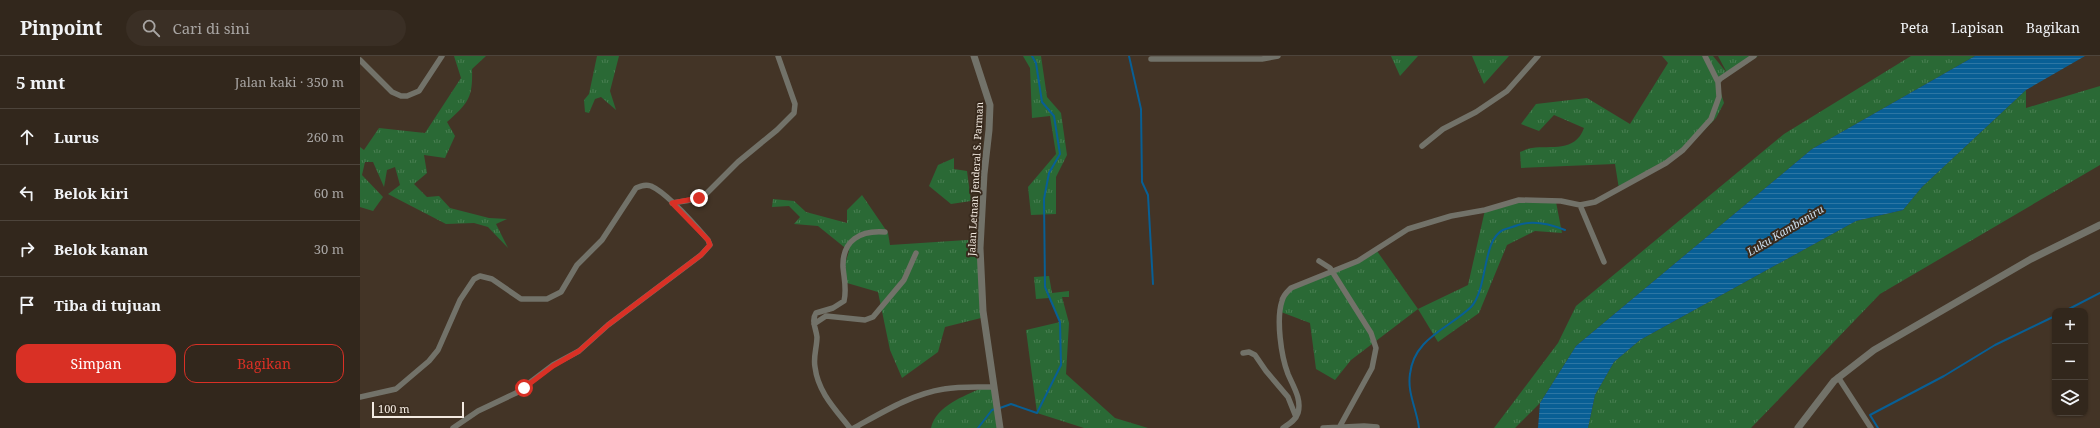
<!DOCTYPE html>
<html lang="id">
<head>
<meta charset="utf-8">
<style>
	:root { --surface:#32271c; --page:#3a2f25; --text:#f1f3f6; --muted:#a8a5a3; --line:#4d443b; --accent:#d93025 }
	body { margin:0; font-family:"Noto Serif",serif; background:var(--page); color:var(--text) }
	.controls { position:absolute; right:12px; bottom:12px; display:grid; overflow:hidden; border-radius:8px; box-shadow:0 1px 3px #0004 }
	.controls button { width:36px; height:36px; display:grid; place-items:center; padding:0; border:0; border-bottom:1px solid var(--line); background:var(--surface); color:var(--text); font:20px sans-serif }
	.scale { position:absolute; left:12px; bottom:10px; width:92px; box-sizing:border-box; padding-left:4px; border:2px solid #f3eae1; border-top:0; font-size:11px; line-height:14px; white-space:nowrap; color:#f3eae1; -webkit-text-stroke:3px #382a1d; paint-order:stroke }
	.stop { position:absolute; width:12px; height:12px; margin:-9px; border:3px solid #d93025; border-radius:50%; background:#fff }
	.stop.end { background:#d93025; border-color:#fff; box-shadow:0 1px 4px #0008 }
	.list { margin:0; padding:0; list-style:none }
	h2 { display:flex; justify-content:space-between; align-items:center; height:52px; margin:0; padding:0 16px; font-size:17px }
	h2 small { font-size:13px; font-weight:400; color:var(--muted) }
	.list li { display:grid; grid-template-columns:26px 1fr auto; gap:12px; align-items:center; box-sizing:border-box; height:56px; padding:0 16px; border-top:1px solid var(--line) }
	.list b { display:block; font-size:15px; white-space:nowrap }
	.list em { font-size:13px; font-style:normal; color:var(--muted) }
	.actions { display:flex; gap:8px; padding:12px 16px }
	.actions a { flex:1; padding:9px 0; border:1px solid var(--accent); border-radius:12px; text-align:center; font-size:14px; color:var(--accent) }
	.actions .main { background:var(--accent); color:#fff }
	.icon { flex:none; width:22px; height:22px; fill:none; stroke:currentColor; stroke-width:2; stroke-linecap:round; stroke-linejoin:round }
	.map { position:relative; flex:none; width:1740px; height:372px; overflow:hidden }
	header { display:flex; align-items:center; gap:24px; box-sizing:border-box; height:56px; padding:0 20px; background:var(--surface); border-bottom:1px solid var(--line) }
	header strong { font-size:19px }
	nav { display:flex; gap:22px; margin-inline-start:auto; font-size:14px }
	.search { width:280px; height:36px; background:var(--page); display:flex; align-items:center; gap:10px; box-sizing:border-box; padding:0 14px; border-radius:22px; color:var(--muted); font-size:15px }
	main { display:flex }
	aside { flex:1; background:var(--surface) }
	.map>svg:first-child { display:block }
</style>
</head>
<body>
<header>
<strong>Pinpoint</strong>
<div class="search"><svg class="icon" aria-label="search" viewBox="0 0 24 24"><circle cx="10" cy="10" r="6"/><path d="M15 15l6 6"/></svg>Cari di sini</div>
<nav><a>Peta</a><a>Lapisan</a><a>Bagikan</a></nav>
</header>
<main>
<aside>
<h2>5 mnt<small>Jalan kaki · 350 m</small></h2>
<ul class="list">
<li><svg class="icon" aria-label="ahead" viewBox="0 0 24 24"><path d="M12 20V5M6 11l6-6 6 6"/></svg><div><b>Lurus</b></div><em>260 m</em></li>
<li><svg class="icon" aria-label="left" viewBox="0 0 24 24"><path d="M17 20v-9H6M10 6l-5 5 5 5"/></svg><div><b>Belok kiri</b></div><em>60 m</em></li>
<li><svg class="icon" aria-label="right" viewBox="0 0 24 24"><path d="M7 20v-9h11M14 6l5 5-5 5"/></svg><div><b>Belok kanan</b></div><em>30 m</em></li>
<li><svg class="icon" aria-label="arrive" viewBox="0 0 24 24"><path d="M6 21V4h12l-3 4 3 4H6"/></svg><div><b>Tiba di tujuan</b></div></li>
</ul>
<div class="actions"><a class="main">Simpan</a><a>Bagikan</a></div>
</aside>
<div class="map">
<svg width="1740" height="372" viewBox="0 0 1740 372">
	<defs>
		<pattern id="grass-tufts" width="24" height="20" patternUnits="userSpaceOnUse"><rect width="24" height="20" fill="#2a6935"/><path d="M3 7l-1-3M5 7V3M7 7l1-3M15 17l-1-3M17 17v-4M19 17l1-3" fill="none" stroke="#497f52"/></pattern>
		<pattern id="water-rules" width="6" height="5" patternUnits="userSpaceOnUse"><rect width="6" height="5" fill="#085f95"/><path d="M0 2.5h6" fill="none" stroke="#2c76a4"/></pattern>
	</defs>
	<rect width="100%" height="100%" fill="#433426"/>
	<path fill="url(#grass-tufts)" d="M94,0H126L112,13C113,42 108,47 87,66L95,80L85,102L64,99L67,117L54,128L67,141L79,140L90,152L129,162L147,163L136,168L148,192L128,171L114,167L86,168L28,138L40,129L35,111L27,114L24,131L13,106H5L2,119L23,141L13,155L0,151V91L4,94L19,72L65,77L101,22Z
		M237,0H259L250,35L256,54L241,41L235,43L229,57L225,56L224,44L229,38Z
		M663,0H681L687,41L701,57L707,99L696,121V158L671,159L668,131L696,98L690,60L672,62L670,12Z
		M1031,0H1058L1040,20Z
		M1112,0H1149L1124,28Z
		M1302,0H1353L1367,17L1358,0H1398C1389,6 1363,21 1358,28L1364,47L1356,62L1322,97L1259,133L1255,108L1161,112L1160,96C1163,95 1168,92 1172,92C1191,89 1215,97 1224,72L1194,59L1179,75L1161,68L1176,48L1227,42L1270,68L1308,7Z
		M1551,0H1615L1452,93L1216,290L1180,347L1155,372H1134L1198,287L1216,250L1424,78Z
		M1740,30V109L1520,238L1391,372H1228L1235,339L1254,306L1280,284L1496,165L1543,154L1562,131L1666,34V52Z
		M594,102V113L607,115L611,145L591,148L569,130L578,109Z
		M502,139L528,177L530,189L622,183L625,261L585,271L578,296L542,322L530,294L518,236L487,227L485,208L489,195L458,170L434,168L440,161L429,150L412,151L413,143L434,145L446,156L487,167V154Z
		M1160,146H1196L1202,177L1175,175L1147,189L1119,257L1078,286L1058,253L991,304L975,324L956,313L950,267L921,256L925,240L933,233L1017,195L1058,253L1108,229L1125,154Z
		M689,220L692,237L709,235V241H702L709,267L706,318L755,362L788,372H724L677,357L666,274L700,266L689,242L676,243L674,221Z
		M622,332H635L641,372H571C576,350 604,340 622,332Z"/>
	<path fill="url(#water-rules)" d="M1615,0H1725L1666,34L1562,131L1543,154L1496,165L1280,284L1254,306L1235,339L1228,372H1178L1180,347L1216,290L1452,93Z"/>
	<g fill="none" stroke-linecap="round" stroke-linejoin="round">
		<path stroke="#085f95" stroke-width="2" d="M769,0L781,53L782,126L788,139L793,228
			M1705,255L1740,237
			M640,352L651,348L677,357L701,309L700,266L685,231L684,143L689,117L700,98L694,60L682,46L676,7L672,0
			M618,372L632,354L635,353
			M1059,372C1057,354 1047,337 1050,318C1054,282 1088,273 1111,251C1128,233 1122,184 1143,174C1148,172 1153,171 1158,169C1173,164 1190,168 1205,174
			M1518,372L1510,359L1584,320L1635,289L1695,260"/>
		<path stroke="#727269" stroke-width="5.5" d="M1345,0L1358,26
			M791,3H902L918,0
			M0,4L32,36L41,40H47L59,35L82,0
			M1062,90L1083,73L1116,56L1147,35L1178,0
			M312,147L331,144L347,137L378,106L417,74L434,57L435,48L418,0
			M1220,149L1244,206
			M959,205L970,212L1011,277L1016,292L1012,312L980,370
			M454,268L466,260L505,264L513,261L544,224L556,197
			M883,297L889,296L895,299L906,315L928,341L936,361
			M1478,321L1511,372
			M0,341L36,333L69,305L78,294L100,244L114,223L120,220L132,223L161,243H187L201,236L217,209L242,184L276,132C281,130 285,128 291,130C307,137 336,170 348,184L350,189L341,199L248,269L219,295L193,309L156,337L118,355L93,372
			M490,372C475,353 458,336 455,311C453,301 457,291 457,281C456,272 451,265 456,257L473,252L484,245C487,233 484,223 483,211C482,184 501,174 525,176
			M494,372C523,356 552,338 584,333C600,330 618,331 634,331
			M923,372C929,368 936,364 938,357C942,343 933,330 928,318C921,300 916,263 922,245C923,239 927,236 931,232L998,205L1048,173L1091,160L1125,154L1159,144L1201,145L1220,149L1235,146L1306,107L1323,94L1351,63L1359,41L1358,26L1360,23L1394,0
			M963,372L1004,370L1017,371"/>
		<path stroke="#727269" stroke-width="7" d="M614,0L630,49L629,74L624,118L620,192L623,255L640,372
			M1438,372L1474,325L1514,294L1671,203L1740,169"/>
	</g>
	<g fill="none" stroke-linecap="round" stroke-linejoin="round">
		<path stroke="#d93025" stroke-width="5" d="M164,332L193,310L219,295L248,269L341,199L350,189L348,184L312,147L339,142"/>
	</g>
	<g text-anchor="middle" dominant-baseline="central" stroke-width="4" stroke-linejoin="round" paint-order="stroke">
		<g font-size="10" fill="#f3eae1" stroke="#382a1d">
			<text transform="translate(615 123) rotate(-87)">Jalan Letnan Jenderal S. Parman</text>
		</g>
		<g font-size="11" font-style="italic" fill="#ccdeed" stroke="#382a1d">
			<text transform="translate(1425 174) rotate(-31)">Luku Kambaniru</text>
		</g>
	</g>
</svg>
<div class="controls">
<button>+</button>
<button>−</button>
<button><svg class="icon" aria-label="layers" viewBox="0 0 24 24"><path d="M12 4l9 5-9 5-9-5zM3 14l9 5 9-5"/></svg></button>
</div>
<div class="scale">100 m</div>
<div class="stop" style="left:164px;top:332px"></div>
<div class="stop end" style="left:339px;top:142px"></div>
</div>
</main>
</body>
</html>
